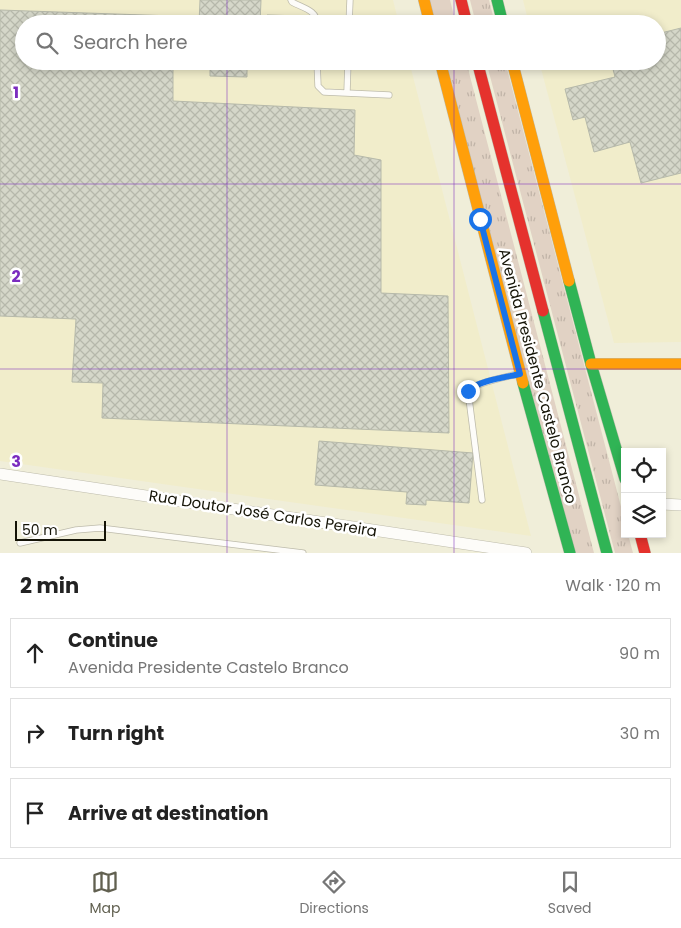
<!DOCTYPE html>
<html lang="en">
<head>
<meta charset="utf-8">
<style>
	:root { --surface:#fff; --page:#f2f2f2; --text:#222; --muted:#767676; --line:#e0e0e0; --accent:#616050 }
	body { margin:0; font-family:Poppins,sans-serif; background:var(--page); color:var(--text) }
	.controls { position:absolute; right:15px; bottom:15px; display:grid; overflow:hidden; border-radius:0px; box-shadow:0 2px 8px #0003 }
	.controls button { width:45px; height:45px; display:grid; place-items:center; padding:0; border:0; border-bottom:1px solid var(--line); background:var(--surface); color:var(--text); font:25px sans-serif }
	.scale { position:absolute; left:15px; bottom:12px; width:91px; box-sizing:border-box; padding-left:5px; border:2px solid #141306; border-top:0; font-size:14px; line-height:18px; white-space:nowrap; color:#141306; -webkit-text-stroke:4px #fff; paint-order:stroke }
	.stop { position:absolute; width:15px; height:15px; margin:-11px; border:4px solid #1a73e8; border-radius:50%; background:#fff }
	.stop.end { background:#1a73e8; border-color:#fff; box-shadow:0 1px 5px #0008 }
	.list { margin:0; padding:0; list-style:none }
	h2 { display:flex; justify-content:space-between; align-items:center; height:65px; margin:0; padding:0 20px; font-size:21px }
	h2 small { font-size:16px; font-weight:400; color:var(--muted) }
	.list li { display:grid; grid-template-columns:32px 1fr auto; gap:15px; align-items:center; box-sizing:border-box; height:70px; margin:0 10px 10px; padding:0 10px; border:1px solid var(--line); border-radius:0px }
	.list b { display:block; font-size:19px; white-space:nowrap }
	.list p { margin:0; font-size:16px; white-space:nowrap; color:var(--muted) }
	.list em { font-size:16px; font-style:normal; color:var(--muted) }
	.icon { flex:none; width:28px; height:28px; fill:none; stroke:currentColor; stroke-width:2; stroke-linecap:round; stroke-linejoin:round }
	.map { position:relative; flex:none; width:681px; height:553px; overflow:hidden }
	.search { position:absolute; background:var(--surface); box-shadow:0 2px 8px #0003; left:15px; right:15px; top:15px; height:55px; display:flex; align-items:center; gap:12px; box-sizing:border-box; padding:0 18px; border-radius:28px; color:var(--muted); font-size:19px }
	.sheet { height:305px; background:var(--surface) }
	nav { display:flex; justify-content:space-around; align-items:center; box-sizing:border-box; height:70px; border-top:1px solid var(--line); background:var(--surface); font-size:14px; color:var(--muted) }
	nav a { display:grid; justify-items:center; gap:2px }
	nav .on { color:var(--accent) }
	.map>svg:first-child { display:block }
</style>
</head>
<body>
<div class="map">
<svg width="681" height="553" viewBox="0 0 681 553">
	<defs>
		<pattern id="grass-tufts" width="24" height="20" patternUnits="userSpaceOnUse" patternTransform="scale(1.25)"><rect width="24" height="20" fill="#e1d2c4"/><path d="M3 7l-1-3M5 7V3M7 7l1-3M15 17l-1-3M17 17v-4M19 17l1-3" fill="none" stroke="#c0b3a7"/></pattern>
		<pattern id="building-cross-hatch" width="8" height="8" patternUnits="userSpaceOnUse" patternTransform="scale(1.25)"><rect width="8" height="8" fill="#d5d7c9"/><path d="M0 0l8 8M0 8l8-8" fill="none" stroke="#b6b8ab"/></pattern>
	</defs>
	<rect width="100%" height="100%" fill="#f0eed9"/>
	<path fill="#f1edcb" d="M0,0H393L399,24H24V61H409L531,536L0,461Z
		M523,0H681V342L614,343L539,61H657V24H529Z"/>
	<path fill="url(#grass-tufts)" d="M424,0H450L456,24H430Z
		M470,0H489L495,24H476Z
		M440,61H466L594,553H574Z
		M486,61H505L625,522V534H628L633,553H615Z"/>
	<path fill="url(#building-cross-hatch)" stroke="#b6b9aa" d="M200,0H261L260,24H199Z
		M0,10L173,16V24H24V61H173V101L355,110L354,155L381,160V293L448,296L449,433L102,418L103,383L72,382L76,319L0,316Z
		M267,15L302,16V24H267Z
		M681,28V173L641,183L630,142L594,152L585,117L573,120L565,89L615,77L611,61H657V34Z
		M210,61H247V77L210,76Z
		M319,441L473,453L469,503L426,500V505L406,504L407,492L315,485Z"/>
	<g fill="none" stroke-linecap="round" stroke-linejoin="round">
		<g stroke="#bdbbab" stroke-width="7">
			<path id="lane" d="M291,0L292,2C303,8 317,10 317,24
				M349,24L350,0
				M317,61L318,86L324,92L389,95
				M347,92L348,61
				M482,500L468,391C476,382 506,377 518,374
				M20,543L76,530L100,528L303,553"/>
		</g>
		<g stroke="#bdbbab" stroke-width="12">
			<path id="street" d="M0,474L526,553
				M662,504L681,505"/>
		</g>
		<g stroke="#bdbbab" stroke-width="12">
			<path id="fast" d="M497,0L503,24
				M569,281L591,364L625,479
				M543,311L607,553
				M523,383L570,553"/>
		</g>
		<g stroke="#bdbbab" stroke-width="12">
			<path id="slow" d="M424,0L430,24
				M440,61L523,383
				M512,61L569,281
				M591,364H681"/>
		</g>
		<g stroke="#bdbbab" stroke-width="12">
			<path id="jam" d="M461,0L467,24
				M477,61L543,311
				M640,534L645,553"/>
		</g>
		<use href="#lane" stroke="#fdfcf9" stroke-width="5.5"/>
		<use href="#street" stroke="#fdfcf9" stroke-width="11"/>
		<use href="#fast" stroke="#30b455" stroke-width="11"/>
		<use href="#slow" stroke="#ff9f0a" stroke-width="11"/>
		<use href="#jam" stroke="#e5322d" stroke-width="11"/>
	</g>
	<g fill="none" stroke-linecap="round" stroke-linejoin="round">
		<path stroke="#1a73e8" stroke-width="6" d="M468,391C477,381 507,377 520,374L480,219"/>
	</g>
	<path fill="none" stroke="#7b2cbf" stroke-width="1" stroke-opacity="0.55" d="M227,0V24M454,0V24M227,61V553M454,61V553M0,184H681M0,369H681"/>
	<g text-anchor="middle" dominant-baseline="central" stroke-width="5" stroke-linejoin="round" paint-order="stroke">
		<g font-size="15" fill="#141306" stroke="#fff">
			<text transform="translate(538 376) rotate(75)">Avenida Presidente Castelo Branco</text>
			<text transform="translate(263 513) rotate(9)">Rua Doutor José Carlos Pereira</text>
		</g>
	</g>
	<g font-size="16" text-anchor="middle" font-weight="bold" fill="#7b2cbf" stroke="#fff" stroke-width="5" stroke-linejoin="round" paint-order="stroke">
		<text x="16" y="98">1</text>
		<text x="16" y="282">2</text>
		<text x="16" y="467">3</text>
	</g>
</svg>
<div class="controls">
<button><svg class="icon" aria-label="locate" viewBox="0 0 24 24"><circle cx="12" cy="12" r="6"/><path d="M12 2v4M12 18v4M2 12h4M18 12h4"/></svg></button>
<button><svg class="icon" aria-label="layers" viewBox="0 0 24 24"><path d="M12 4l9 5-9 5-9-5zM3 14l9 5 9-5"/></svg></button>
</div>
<div class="scale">50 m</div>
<div class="stop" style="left:480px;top:219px"></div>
<div class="stop end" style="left:468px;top:391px"></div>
<div class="search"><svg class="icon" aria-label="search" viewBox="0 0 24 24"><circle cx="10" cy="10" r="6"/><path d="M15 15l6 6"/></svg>Search here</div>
</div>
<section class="sheet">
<h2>2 min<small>Walk · 120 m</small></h2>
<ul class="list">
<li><svg class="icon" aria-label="ahead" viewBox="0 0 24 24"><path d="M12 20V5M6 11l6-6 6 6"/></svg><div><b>Continue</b><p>Avenida Presidente Castelo Branco</p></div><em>90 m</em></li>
<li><svg class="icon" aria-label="right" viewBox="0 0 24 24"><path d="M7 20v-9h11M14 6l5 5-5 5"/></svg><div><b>Turn right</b></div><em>30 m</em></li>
<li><svg class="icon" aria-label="arrive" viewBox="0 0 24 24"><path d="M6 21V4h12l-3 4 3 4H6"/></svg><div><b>Arrive at destination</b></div></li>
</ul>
</section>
<nav>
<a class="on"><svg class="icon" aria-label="map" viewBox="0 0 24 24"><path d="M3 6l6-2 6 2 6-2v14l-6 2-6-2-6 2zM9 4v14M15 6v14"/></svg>Map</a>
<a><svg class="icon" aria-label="directions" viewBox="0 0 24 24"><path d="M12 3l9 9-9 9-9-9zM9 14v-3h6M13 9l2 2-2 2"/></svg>Directions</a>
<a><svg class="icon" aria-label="saved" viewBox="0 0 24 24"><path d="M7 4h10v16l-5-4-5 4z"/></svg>Saved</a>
</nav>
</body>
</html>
